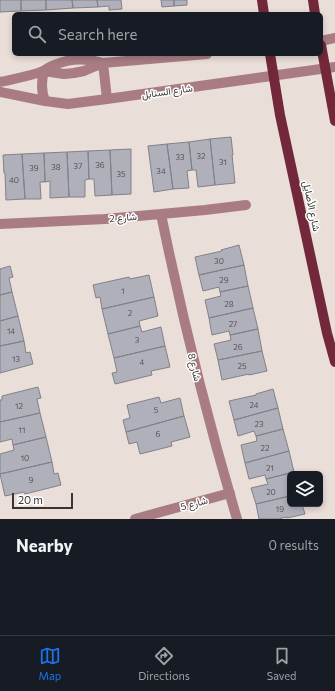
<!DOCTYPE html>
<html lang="en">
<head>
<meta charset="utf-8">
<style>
	:root { --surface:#171b24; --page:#20242c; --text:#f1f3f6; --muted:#9ea1a6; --line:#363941; --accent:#1a73e8 }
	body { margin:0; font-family:Commissioner,Vazirmatn,sans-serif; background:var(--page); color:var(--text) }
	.controls { position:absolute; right:12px; bottom:12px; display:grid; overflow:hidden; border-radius:6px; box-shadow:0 2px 6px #0003 }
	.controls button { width:36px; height:36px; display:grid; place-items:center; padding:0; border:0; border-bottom:1px solid var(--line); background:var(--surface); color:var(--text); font:20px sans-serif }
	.scale { position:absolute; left:12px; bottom:10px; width:61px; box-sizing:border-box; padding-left:4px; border:2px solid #383432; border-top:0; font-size:11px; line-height:14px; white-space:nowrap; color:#383432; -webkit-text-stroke:3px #fff; paint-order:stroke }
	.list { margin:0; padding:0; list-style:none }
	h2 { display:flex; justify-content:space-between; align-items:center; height:52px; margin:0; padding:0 16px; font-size:17px }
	h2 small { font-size:13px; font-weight:400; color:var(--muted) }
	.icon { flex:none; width:22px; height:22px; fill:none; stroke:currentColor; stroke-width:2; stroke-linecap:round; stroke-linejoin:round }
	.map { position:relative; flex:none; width:335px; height:519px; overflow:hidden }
	.search { position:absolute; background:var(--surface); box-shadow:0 2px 6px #0003; left:12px; right:12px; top:12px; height:44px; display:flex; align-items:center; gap:10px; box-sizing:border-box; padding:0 14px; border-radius:6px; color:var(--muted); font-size:15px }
	.sheet { height:116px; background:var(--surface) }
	nav { display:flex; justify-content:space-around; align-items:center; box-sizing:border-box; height:56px; border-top:1px solid var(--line); background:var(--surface); font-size:11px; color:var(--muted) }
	nav a { display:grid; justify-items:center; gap:2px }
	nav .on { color:var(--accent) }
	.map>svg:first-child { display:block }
</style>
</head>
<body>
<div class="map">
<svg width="335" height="519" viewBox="0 0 335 519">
	<rect width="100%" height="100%" fill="#e9ded8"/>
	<path fill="#b0b0bb" stroke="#80818a" d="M0,0H21V11L0,12Z
		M21,0H46V10L21,11Z
		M46,0H72L73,8L46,10Z
		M72,0H97L98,7L73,8Z
		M97,0H121L122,9L109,10V6L98,7Z
		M161,0H174V6L162,7Z
		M174,0H187V5L174,6Z
		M231,137L233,155H232L235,183L215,185L210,139Z
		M210,139L215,185L198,187L196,170H192L189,142Z
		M189,142L192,170L187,171L189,188L173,189L167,144Z
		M167,144L173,189L154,192L148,146Z
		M131,149V194L112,195L110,150Z
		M110,150L112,195L95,196L94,179H89L88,151Z
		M88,151L89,179L85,180V197H69L67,152Z
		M67,152L69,197L50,198V181L45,182L44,153Z
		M44,153L45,182H40L41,199H25L22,154Z
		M22,154L25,199L6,200L5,173H4L3,155Z
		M239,245L244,265L199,275L195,257L222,251L221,250Z
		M244,265L248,286L220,292L219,287L203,291L199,275Z
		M10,266L13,277L9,278L12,292L0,295V269Z
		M149,275L154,297L102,309L100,297L96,298L93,285L129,277L130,279Z
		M248,286L253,308L209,318L205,300L221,296L220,292Z
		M12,292L18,316L0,321V295Z
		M154,297L158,316L139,321L140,326L108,334L102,309Z
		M253,308L258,329L230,335L229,331L212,335L209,318Z
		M18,316L24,341L0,346V321Z
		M140,326L142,332L161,327L165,346L114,358L108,334Z
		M258,329L262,351L218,360L214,344L231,340L230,335Z
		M24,341L26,353L30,352L33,364L0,373V346Z
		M165,346L170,367L151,371L152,375L115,384L112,373L117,372L114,358Z
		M262,351L267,371L249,375V374L222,380L218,360Z
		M38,387L41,398L37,399L40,413L0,422V400H2V396Z
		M273,389L278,408L234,420L229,401L256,395V394Z
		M159,397L161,403L180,398L184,416L126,432L123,420L130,418L127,405Z
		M278,408L283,429L256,436L254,431L238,436L234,420Z
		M40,413L46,437L13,445L12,439L0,442V422Z
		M184,416L190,437L171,442L172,446L140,454L137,442L129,444L126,432Z
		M283,429L289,451L245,463L241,445L257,441L256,436Z
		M46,437L52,462L0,474V454L14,450L13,445Z
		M289,451L294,472L266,479L265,475L249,479L245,463Z
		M52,462L54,474L58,473L61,485L25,494L24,492L5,496L0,474Z
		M294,472L295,474H290V496L256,504L251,488L268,484L266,479Z
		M290,496V504H302L305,514L287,518V517L278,519H259L256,504Z"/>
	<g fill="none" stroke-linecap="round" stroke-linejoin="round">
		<path stroke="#a97c84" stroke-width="10" d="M321,41L335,38
			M103,63L107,99
			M44,71L64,74L74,73L84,71L103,63L207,54
			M44,71C41,82 41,91 45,101
			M0,82C13,79 31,76 43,71C47,69 50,66 54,65C70,58 87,58 103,63
			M0,92L45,101L68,104L107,99L335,67
			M161,214C182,317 207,418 237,519
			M0,224L105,219L205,210L246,205
			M135,519L230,493"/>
		<path stroke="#72273a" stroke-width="10" d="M262,0L264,14
			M313,0L315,14
			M321,45L335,121
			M270,54L280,115L327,333L335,362"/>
	</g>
	<g text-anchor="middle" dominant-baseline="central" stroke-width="3" stroke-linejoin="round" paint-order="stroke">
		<g font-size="8" fill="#565354">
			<text x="201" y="156">32</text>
			<text x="180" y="157">33</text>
			<text x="223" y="162">31</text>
			<text x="100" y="165">36</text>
			<text x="78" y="166">37</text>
			<text x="56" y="167">38</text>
			<text x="34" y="168">39</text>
			<text x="161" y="171">34</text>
			<text x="121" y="174">35</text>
			<text x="14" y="180">40</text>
			<text x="219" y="261">30</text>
			<text x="224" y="280">29</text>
			<text x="123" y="291">1</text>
			<text x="229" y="304">28</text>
			<text x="130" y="313">2</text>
			<text x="233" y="324">27</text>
			<text x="11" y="331">14</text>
			<text x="137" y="340">3</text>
			<text x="238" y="347">26</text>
			<text x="16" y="359">13</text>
			<text x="142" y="362">4</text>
			<text x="242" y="366">25</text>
			<text x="254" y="405">24</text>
			<text x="19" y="406">12</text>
			<text x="156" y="410">5</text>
			<text x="259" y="424">23</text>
			<text x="22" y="430">11</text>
			<text x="158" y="434">6</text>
			<text x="265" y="448">22</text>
			<text x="25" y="458">10</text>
			<text x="270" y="468">21</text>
			<text x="31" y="480">9</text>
			<text x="271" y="492">20</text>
			<text x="280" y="509">19</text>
		</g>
		<g font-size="10" fill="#383432" stroke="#fff">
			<text transform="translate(167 91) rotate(-8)">شارع السنابل</text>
			<text transform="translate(312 206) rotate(78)">شارع الأصايل</text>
			<text transform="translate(123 217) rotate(-5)">شارع 2</text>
			<text transform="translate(195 367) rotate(76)">شارع 8</text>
			<text transform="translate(194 503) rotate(-15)">شارع 5</text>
		</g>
	</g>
</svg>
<div class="controls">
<button><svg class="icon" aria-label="layers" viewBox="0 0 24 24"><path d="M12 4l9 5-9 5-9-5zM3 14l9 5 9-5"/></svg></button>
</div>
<div class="scale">20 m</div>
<div class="search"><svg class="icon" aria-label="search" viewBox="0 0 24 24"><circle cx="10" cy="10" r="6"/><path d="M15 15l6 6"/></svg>Search here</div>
</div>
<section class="sheet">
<h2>Nearby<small>0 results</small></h2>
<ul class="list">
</ul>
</section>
<nav>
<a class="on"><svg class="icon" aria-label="map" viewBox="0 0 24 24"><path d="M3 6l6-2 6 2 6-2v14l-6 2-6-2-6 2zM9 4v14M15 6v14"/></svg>Map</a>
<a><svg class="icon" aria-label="directions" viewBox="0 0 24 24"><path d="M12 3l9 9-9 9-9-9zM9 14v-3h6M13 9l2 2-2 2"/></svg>Directions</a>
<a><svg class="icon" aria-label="saved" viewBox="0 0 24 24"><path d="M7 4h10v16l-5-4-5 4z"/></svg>Saved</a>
</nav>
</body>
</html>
